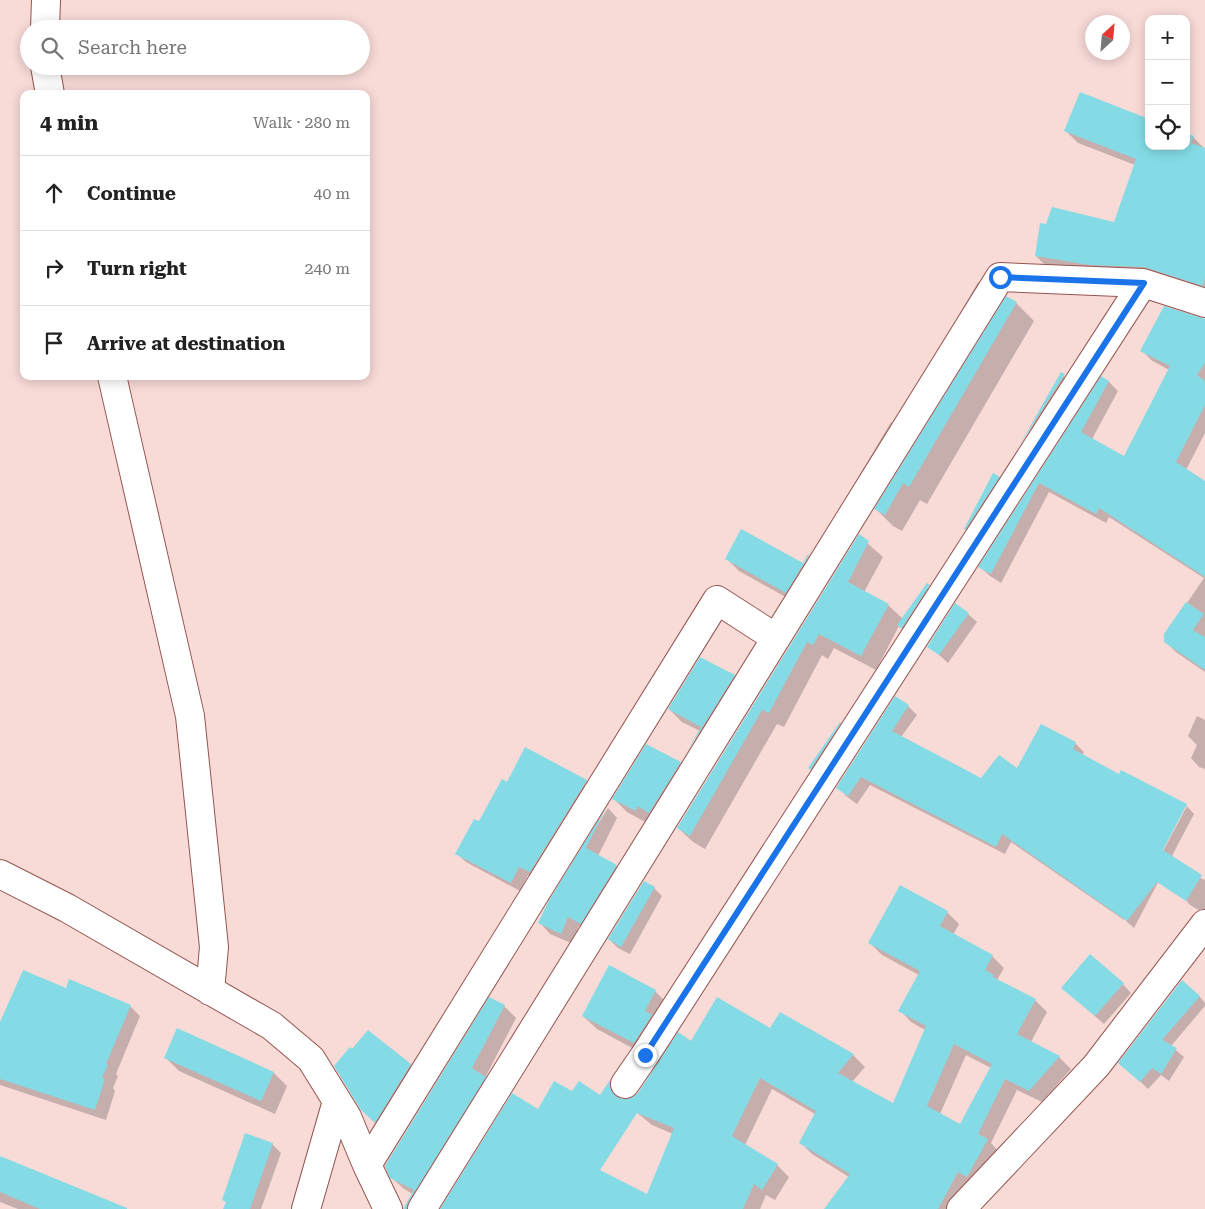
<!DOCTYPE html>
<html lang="en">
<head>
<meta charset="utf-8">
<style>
	:root { --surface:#fff; --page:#f6f6f6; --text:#222; --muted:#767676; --line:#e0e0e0 }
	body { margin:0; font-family:"Roboto Serif",serif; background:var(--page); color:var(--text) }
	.controls { position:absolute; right:15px; top:15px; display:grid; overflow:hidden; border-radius:10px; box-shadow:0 2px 12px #0003 }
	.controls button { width:45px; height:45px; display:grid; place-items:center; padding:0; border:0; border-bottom:1px solid var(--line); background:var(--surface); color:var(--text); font:25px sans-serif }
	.compass { position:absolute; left:1085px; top:15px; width:45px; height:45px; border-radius:50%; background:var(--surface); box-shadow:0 2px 12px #0003; rotate:26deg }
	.stop { position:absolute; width:15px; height:15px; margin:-11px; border:4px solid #1a73e8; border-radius:50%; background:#fff }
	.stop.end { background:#1a73e8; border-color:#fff; box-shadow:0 1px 5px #0008 }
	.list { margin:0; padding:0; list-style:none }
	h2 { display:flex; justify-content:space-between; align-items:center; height:65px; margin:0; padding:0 20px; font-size:21px }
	h2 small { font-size:16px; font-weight:400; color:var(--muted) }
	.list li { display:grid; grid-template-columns:32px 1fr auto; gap:15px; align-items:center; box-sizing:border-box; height:75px; padding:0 20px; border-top:1px solid var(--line) }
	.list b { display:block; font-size:19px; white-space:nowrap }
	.list em { font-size:16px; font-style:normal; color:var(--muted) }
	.icon { flex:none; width:28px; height:28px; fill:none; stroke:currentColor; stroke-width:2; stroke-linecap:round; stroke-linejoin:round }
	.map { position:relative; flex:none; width:1205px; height:1209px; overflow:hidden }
	.search { position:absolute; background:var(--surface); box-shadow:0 2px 12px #0003; left:20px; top:20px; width:350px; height:55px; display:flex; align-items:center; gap:12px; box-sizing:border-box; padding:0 18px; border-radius:28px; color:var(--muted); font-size:19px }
	.panel { position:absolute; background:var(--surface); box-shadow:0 2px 12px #0003; left:20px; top:90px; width:350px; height:290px; border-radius:10px }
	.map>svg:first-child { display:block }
</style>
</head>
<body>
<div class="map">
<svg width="1205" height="1209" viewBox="0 0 1205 1209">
	<rect width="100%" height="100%" fill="#f8dad7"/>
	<path fill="#0003" fill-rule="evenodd" d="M1066,131L1149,146H1186L1193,137L1205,149V289L1048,268L1036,256L1115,223L1135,165L1078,143Z
		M978,282L996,299L965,348L949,332Z
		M1016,303L1034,321L927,504L920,500L902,531L893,526L876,509Z
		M1205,321V433L1186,470L1205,483V672L1176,652L1166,642V634L1204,578L1109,517L1106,523L1049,492L1001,583L990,576L980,567L1102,378L1109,382L1118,391L1092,439L1124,458L1169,370L1151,360L1142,350Z
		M1061,374L1078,389L1033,458L1021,446Z
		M891,422L909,439L876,493L859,476Z
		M999,478L1007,486L974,537L965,528Z
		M742,531L804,564L809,556L820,568L798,604L739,571L727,559Z
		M859,536L883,557L864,592L888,605L903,619L928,588L936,596L907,634L899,626L876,670L834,648L828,659L822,655L784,727L777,724L705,849L693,842L678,828Z
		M968,614L977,622L948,663L929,646Z
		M734,676L747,689L699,767L687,755L700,731L682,722L669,709Z
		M896,698L908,706L917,715L901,737L982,780L1018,770L1075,743L1084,752L1082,755L1120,776L1186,805L1194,814L1134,928L1126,921L1187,806H1184L1124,920L1011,842L1005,854L870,785L857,804L846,796L838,787Z
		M1197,716L1205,720V769L1199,767L1191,758L1197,745L1188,736Z
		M841,724L849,732L819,778L810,768Z
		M680,763L693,776L649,824L627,812L614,799Z
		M586,781L595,790L539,880L528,875L520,891L466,862L457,854L507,784Z
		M608,808L617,818L598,856L616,866L626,877L591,933L579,926L571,943L550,934L540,923L549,903Z
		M1193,875L1205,880V914L1190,905L1182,896Z
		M654,888L662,896L630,954L618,948L609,939Z
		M947,912L959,924L953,935L992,956L1004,968L997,980L1035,1000L1047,1012L1031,1042L1059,1057L1071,1069L1042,1102L1017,1090L991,1143L999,1152L956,1209H829L849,1177L812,1154L800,1142L815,1114L772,1089L745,1145L777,1165L789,1177L775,1200L766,1195L760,1209H589L648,1196L673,1134L652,1125L635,1111L564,1209H442L538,1110L572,1093L601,1097L611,1082L622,1093V1101L632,1099L692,1043L771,1030L853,1055L865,1067L852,1082L894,1104L925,1030L911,1022L900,1010L919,975L882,955L870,943ZM966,1055L991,1068L961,1125L940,1114Z
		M1123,984L1131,993L1104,1024L1072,996Z
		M66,990L130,1006L140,1016L116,1074L118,1076L113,1088L115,1091L106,1120L0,1085V1023Z
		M655,991L668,1004L647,1056L597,1029L583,1016Z
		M1199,996L1205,1003V1006L1171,1046L1184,1057L1169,1081L1161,1075L1148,1089L1128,1070Z
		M504,1006L516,1018L485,1078L497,1090L423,1209H405L413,1194L404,1189L391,1177Z
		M178,1030L274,1073L287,1086L275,1114L179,1071L166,1058Z
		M410,1065L419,1074L384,1130L371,1119Z
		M272,1144L281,1153L261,1209H224L227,1203L224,1200Z
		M0,1158L125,1209H18L0,1202Z"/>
	<path fill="#84dbe5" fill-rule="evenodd" d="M1080,92L1149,119V146H1186V133L1194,136L1191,143L1205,148V278L1203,286L1144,267L1090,265L1035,256L1040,223L1046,224L1052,207L1114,222L1136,159L1064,131Z
		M1006,296L1017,302L909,487L903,483L885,515L874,509Z
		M1164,306L1205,319V363L1197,375L1205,381V405L1176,462L1205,481V577L1099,508L1096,514L1039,483L991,574L978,567L1101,376L1109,381L1081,432L1124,456L1170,366L1140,351Z
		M1061,372L1065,374L1019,446Z
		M993,473L1000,477L965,530L964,529Z
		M741,529L803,563L808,554L809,555L786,593L725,559Z
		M859,534L869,541L848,582L889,604L861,656L819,634L813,645L807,642L769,713L762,710L690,836L677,828Z
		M927,583L930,585L902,628L897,625Z
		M1186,602L1204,614L1193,630L1205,637V670L1164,642V634Z
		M955,603L969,613L939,655L927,647Z
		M700,657L735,675L685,755L701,727L668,709Z
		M895,696L909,705L892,731L981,778L999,755L1017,768L1041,724L1076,742L1073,749L1119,774L1121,770L1187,804L1163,850L1202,875L1186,901L1157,882L1127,921L1002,834L996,847L861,777L848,796L836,788Z
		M840,722L841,723L810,770L808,768Z
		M646,744L681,762L649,813L638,806L636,811L612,799Z
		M525,747L587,780L530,872L519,867L511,883L455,854L474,819L479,821L502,779L507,782Z
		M607,806L586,848L617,865L581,924L568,917L561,934L538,923L548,902Z
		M644,881L655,887L621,947L608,939Z
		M900,885L948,911L940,926L993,955L985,970L994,975L993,977L1036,999L1017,1034L1060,1056L1029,1091L1005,1079L978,1134L988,1139L967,1177L958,1172L938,1209H824L850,1174L799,1143L816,1111L760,1078L732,1136L778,1164L762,1190L754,1184L743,1209H440L512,1093L538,1109L554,1081L572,1091L579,1081L600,1095L610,1080L611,1090L616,1097L623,1099L631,1098L638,1093L678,1032L691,1041L717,997L770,1028L780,1012L854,1054L838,1073L893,1103L926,1026L898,1011L920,971L868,943ZM954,1044L992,1064L960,1124L927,1106ZM637,1113L674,1128L647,1194L600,1170Z
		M1090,954L1124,983L1095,1016L1061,988Z
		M609,965L656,990L645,1011L652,1015L634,1043L582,1016Z
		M23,970L66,988L69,979L131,1005L106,1064L108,1065L102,1078L105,1079L95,1110L0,1079V1022Z
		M1182,980L1200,996L1162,1040L1177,1048L1161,1074L1152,1068L1140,1082L1118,1063Z
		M489,997L505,1005L472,1068L486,1077L409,1201L406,1209H403L414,1190L390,1178L385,1166Z
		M177,1028L274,1072L261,1101L164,1058Z
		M368,1030L411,1064L375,1123L361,1110L334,1066L350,1047L352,1049Z
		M245,1133L273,1143L250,1209H223L226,1202L222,1200Z
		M0,1156L127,1208V1209H40L0,1192Z"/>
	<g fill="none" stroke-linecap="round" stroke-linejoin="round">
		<g stroke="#945550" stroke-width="30">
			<path id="minor" d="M45,29L46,0
				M45,66L50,94
				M112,376L190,716L214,947L210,991
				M0,874L67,908L272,1026L311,1059L347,1117L367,1165L388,1209
				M625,1084L645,1055L1143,283
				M367,1165L717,600L776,638
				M306,1209L337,1101
				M422,1209L1000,277L1143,283L1205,303
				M961,1209L1096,1066L1205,924"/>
		</g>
		<use href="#minor" stroke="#fff" stroke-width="28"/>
	</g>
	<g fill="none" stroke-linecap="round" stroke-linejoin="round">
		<path stroke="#1a73e8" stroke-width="6" d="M645,1055L1144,283L1000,277"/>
	</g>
</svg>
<div class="controls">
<button>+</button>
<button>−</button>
<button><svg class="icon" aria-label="locate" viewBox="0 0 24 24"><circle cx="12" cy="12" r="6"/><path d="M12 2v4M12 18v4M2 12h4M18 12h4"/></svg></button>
</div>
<svg class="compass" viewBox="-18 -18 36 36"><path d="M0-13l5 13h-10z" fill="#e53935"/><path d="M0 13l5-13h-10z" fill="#767676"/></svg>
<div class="stop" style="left:1000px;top:277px"></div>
<div class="stop end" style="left:645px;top:1055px"></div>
<div class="search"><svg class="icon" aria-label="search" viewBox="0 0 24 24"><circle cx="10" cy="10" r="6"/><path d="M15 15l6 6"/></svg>Search here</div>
<section class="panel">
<h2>4 min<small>Walk · 280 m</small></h2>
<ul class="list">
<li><svg class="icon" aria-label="ahead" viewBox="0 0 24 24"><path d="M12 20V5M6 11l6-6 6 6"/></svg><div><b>Continue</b></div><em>40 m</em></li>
<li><svg class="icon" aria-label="right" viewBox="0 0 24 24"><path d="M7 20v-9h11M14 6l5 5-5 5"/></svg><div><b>Turn right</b></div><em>240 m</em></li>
<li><svg class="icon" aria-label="arrive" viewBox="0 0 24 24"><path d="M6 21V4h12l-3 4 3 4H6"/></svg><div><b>Arrive at destination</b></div></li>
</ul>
</section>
</div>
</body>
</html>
